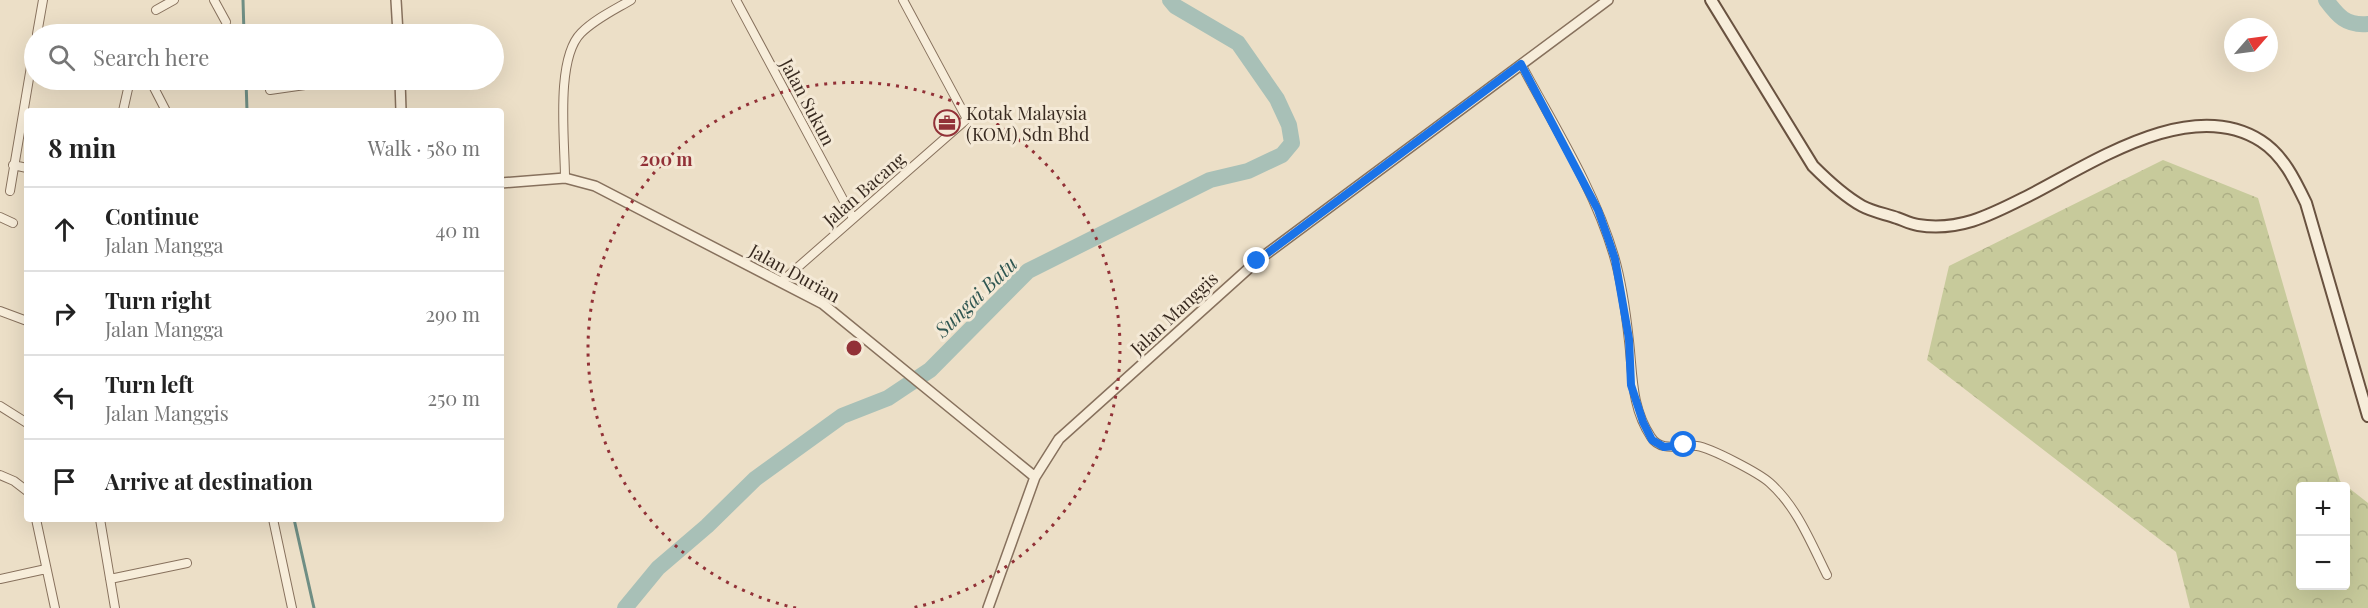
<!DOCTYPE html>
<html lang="en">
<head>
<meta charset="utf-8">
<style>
	:root { --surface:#fff; --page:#f2f2f2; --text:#222; --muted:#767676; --line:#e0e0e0 }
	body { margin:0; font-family:"Playfair Display",serif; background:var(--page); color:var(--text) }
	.controls { position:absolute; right:18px; bottom:18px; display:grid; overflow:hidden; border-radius:6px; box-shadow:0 6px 24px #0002 }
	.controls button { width:54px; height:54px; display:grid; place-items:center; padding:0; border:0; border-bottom:2px solid var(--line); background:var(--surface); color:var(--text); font:30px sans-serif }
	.compass { position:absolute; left:2224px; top:18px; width:54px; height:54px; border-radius:50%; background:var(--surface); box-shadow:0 6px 24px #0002; rotate:62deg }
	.stop { position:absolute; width:18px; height:18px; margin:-14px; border:4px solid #1a73e8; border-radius:50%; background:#fff }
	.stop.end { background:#1a73e8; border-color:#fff; box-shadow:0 2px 6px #0008 }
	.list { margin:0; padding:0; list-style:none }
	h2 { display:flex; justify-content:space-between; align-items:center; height:78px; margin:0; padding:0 24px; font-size:26px }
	h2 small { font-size:20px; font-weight:400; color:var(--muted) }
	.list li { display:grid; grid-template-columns:39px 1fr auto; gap:18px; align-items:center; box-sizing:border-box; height:84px; padding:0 24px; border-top:2px solid var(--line) }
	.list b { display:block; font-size:22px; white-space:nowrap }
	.list p { margin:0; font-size:20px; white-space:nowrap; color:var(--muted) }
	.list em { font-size:20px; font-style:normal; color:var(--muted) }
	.icon { flex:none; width:33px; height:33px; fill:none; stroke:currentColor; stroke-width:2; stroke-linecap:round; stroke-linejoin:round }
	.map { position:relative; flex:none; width:2368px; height:608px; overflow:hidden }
	.search { position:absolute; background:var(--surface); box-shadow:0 6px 24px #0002; left:24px; top:24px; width:480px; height:66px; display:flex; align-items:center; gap:15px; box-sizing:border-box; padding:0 21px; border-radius:33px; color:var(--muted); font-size:22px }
	.panel { position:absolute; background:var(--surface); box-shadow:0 6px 24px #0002; left:24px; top:108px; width:480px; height:414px; border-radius:6px }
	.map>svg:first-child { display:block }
</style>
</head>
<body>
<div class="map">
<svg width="2368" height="608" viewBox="0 0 2368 608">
	<defs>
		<pattern id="forest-crowns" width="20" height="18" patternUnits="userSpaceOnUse" patternTransform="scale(1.5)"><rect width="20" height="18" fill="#c7ca9b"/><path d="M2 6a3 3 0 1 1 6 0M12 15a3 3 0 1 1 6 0" fill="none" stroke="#acae85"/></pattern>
	</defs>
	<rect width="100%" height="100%" fill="#ecdfc7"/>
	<path fill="url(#forest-crowns)" fill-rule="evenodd" d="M2163,160L2258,198L2340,481L2368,503V608H2190L2176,552L1927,360L1949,266ZM2300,486H2346V586H2300Z"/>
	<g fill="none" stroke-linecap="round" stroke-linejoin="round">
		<path stroke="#6f8e84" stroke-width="3" d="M243,0L244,34
			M246,80L247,111
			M294,519L314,608"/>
		<path stroke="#a8c0b7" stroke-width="16" d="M2326,0C2338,16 2346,26 2368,24
			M625,608L658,568L707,526L755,479L842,416L888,398L930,370L1028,271L1210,180L1248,171L1282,155L1292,143L1289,125L1277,99L1238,43L1175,6L1170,0"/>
		<g stroke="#87715d" stroke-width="10">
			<path id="minor" d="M214,0L226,22
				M736,0L853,218
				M156,10L174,0
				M37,34L43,0
				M1521,64C1554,126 1594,188 1614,256C1622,283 1626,313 1629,341C1633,375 1631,407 1651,437C1661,453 1681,444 1697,446C1711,448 1759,473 1770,483C1797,507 1811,543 1827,575
				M150,80L166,111
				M270,90L326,82L369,80
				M123,111L130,80
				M13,165L27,168
				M565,178C565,142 555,59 581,33C595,19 614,10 631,0
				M10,191L34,49
				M0,217L13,223
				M781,282L967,119L903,0
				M0,311L27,321
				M0,406L27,423
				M0,475L14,481L27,491
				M36,519L55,608
				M100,519L115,608
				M273,519L292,608
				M0,579L46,569
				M110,579L187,563"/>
		</g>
		<g stroke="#87715d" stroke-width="12">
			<path id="tertiary" d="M396,0L398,34
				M400,80L401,111
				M501,183L565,178L595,186L823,304L1035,477
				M988,608L1035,477L1059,439L1257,261L1608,0"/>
		</g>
		<g stroke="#695240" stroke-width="14">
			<path id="secondary" d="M1711,0L1813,166C1828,181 1844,196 1862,206C1873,212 1886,214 1897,218C1903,220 1911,224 1918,225C1961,232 1994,213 2030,195C2094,162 2191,96 2261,141C2283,155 2295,180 2306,203L2368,416"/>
		</g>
		<use href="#minor" stroke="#f7edda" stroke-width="8"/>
		<use href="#tertiary" stroke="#f7edda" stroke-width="9"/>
		<use href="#secondary" stroke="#f7edda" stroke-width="10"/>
	</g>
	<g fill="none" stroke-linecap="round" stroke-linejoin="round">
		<path stroke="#1a73e8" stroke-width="8" d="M1257,261L1521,64L1598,210L1609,241L1615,259L1629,339L1631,385L1643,422L1652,440L1664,447L1684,445"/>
	</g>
	<path fill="none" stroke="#923137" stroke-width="3" stroke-dasharray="3 6" d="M796 608A266 266 0 1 1 912 608"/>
	<defs>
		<g id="office-ring" transform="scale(1.35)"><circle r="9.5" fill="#f4e9d6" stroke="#923137" stroke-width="1.5"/><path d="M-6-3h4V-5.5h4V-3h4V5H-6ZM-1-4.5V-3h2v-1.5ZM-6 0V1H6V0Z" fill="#923137"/></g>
	</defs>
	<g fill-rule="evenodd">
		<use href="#office-ring" x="947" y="123"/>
	</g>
	<g text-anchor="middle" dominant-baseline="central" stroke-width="6" stroke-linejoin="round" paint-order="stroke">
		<g font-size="18" fill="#382a20" stroke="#f4e9d6">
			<text transform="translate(808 102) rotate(62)">Jalan Sukun</text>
			<text transform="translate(864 189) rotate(-41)">Jalan Bacang</text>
			<text transform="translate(795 273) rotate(29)">Jalan Durian</text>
			<text transform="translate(1174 313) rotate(-43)">Jalan Manggis</text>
		</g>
		<g font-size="18" fill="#382a20" stroke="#f4e9d6" text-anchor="start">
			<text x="966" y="113">Kotak Malaysia<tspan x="966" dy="21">(KOM) Sdn Bhd</tspan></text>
		</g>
		<g font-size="20" font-style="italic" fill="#305752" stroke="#f4e9d6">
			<text transform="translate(975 296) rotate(-44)">Sungai Batu</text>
		</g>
	</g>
	<circle cx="854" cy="348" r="9" fill="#923137" stroke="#f4e9d6" stroke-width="3"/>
	<g font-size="18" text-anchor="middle" font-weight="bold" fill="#923137" stroke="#f4e9d6" stroke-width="6" stroke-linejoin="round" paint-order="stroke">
		<text x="666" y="166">200 m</text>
	</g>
</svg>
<div class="controls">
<button>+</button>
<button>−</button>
</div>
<svg class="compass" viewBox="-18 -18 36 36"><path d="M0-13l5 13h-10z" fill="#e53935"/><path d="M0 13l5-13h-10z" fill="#767676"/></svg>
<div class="stop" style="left:1684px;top:445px"></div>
<div class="stop end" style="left:1257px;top:261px"></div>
<div class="search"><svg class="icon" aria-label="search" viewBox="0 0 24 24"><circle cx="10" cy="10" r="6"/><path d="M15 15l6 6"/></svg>Search here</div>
<section class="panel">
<h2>8 min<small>Walk · 580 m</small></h2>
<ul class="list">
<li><svg class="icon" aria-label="ahead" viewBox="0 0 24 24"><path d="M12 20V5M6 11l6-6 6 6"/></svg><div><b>Continue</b><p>Jalan Mangga</p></div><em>40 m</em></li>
<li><svg class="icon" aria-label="right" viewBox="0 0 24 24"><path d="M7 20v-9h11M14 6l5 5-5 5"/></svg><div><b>Turn right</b><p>Jalan Mangga</p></div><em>290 m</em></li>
<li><svg class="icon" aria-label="left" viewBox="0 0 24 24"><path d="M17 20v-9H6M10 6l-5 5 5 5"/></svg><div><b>Turn left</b><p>Jalan Manggis</p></div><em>250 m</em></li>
<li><svg class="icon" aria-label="arrive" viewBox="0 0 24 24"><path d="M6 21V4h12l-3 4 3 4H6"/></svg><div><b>Arrive at destination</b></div></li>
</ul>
</section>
</div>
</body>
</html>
